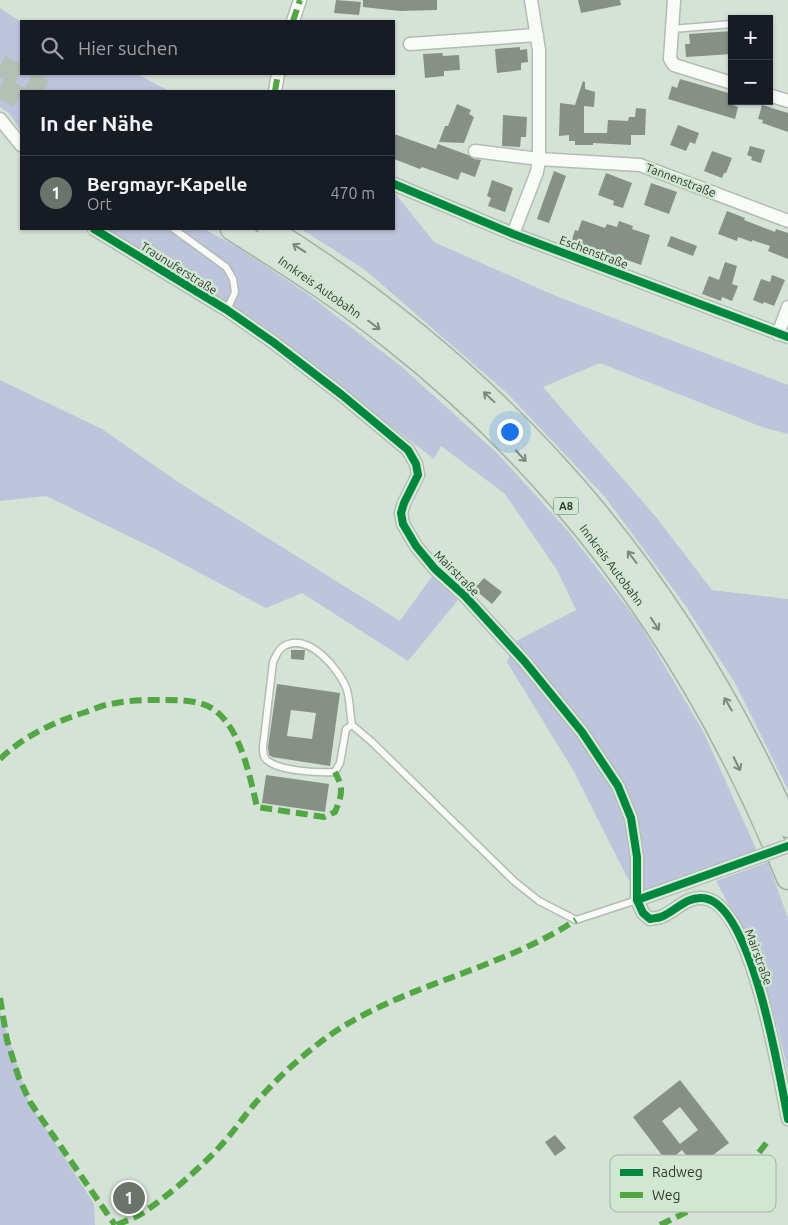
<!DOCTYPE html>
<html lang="de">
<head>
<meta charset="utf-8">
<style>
	:root { --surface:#171b24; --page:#20242c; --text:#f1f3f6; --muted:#9ea1a6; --line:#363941; --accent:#6a746b }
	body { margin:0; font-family:Ubuntu,sans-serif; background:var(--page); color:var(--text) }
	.controls { position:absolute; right:15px; top:15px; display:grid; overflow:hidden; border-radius:0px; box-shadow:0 1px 4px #0004 }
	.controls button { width:45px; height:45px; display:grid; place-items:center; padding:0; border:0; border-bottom:1px solid var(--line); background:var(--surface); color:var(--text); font:25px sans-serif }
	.you { position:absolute; left:509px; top:431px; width:18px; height:18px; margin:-12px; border:4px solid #fff; border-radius:50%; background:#1a73e8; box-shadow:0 0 0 8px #1a73e833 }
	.badge { display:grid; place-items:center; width:32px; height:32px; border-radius:50%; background:var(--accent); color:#fff; font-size:16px; font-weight:700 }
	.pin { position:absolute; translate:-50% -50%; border:2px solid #fff; box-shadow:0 1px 5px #0006 }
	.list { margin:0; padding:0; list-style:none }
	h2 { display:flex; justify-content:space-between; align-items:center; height:65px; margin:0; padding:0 20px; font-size:21px }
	h2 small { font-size:16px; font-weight:400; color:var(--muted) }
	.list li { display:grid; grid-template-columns:32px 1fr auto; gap:15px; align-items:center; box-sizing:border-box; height:75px; padding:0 20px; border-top:1px solid var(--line) }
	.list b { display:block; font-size:19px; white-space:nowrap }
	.list p { margin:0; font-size:16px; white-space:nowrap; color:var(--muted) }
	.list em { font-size:16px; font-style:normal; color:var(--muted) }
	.icon { flex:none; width:28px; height:28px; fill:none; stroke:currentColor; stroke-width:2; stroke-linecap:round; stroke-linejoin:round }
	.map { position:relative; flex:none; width:788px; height:1225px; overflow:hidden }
	.search { position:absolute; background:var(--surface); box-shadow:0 1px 4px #0004; left:20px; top:20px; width:375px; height:55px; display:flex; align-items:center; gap:12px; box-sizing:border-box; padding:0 18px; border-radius:0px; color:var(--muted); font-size:19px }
	.panel { position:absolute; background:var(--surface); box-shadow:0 1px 4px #0004; left:20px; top:90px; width:375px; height:140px; border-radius:0px }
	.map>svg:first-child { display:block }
</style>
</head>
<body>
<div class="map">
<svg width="788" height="1225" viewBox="0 0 788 1225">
	<rect width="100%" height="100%" fill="#d5e2d6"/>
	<path fill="#bec4db" d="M0,8L21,22V74H137L169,91H21V131L9,113L0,107Z
		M394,192L434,242L556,296L788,385V434L762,427L600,363L543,387L656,517L712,590L788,599V790L735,683L685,605L605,497L507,393L364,269L301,229H394Z
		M103,229H204L237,247L309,295L402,367L497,453L568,531L640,624L704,733L757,851L636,895L573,770L507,662L516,641L576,610L557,570L505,494L441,446L434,459L258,324Z
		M0,380L102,429L178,482L400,621L433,575L458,600L408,661L302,593L266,608L153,548L46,496L0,501Z
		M768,862L788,918V1074C780,1028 765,981 746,939C737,919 726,900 716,881Z
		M0,1011L29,1102L94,1204L95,1225H0Z"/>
	<path fill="#869087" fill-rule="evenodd" d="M336,0L361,2L359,15L334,13Z
		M363,0H437V10L400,11L363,7Z
		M578,0H620L621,5L581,13Z
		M732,31V54L686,57L685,44H690L689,34Z
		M520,47V50L527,49L528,62L521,63V70L497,73L495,49Z
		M442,53L443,56L459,55L460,70L444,71V76L425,78L423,54Z
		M680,79L732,94V101H735L733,105L738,107L735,119L668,99L672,86L677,88Z
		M583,81L585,82V89L595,92L594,107L584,106V133H607L608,120L628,121L629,117H635L636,108L646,109L645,135H631V145L593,143V145H575V141H569V135L559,136L560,103L575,105Z
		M457,104L471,110L469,114L474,117L464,143L439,142L445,126H448Z
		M762,105L788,113V132L762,123L763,120L758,119Z
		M503,115L527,117L526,137H521L520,147L502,146Z
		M678,125L699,133L695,144L690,142L686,151L670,145Z
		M394,134L436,149L438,144L468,155L474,159L481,160L475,177L461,172L458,180L422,167L420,169L394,159Z
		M750,146L765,150L761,163L751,160L752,157L747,155Z
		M712,151L732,158L726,173H724L722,178L704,171Z
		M554,171L566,176L549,223L537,219Z
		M606,173L632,183L623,208L613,205L614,201L598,195Z
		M492,180L513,188L505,212L488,206L491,198L487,196Z
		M651,183L677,192L669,214L644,205Z
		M727,211L745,218L744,220L775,232L776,229L788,233V259L768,251L770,246L752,240V242L738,237L737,241L718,234Z
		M582,220L605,228L607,224L617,227L619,221L633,226L632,229L650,235L641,265L600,250V253L571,243L575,230L578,231Z
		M671,236L697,246L693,256L667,246Z
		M725,262L737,266L732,284L738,286L732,301L722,297L721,301L702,294L709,276L719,280Z
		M772,275L785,280L774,306L764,302L763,304L753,300L761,279L770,282Z
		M484,578L502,592L492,604L474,589Z
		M291,650H305L304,660L291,659Z
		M277,684L340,693L330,766L272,757L269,755L268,747ZM291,710L316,713L312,739L287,736Z
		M266,775L329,784L325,812L262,803Z
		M680,1080L729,1143L696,1168L682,1150L667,1162L633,1117ZM680,1107L698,1130L680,1144L662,1121Z
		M555,1135L566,1148L555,1156L545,1142Z"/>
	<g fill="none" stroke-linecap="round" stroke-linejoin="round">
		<path stroke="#b4c0b5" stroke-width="22" stroke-dasharray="22 11" stroke-linecap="butt" d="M0,65L44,91
			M0,86L21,99"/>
		<g stroke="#b2bcb3" stroke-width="9">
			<path id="service" d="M672,29L732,24
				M174,229L226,267L233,279L235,292L227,310
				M352,725L346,729L340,763L335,772C319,773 280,771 268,761C263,758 263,752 263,747L273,662C276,656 278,649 284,646C309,632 340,670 347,690C350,701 350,714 352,725L372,742L514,881L539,901L576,920L637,900"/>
		</g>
		<g stroke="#b2bcb3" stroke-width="15">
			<path id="minor" d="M674,0L670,59L674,65L732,83
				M293,21L300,0
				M410,44L537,35
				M275,91L278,74
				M769,95L788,101
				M0,119L21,145
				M475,151L539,159L640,165L788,221
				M394,184L513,234L788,337
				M94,229L227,310L273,342L342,395L408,450L416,464L418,475L404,503L401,513L403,524L416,546L435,569L465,596L525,662L582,732L618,786L631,818L637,857V900L643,913L650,919C655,918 661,918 665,915C677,909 687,897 702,898C752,900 780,1079 788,1119
				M513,234L537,172L539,159V50L531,0
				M778,334L788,307
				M637,900L735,865"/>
		</g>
		<g stroke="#a1b2a3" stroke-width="25">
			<path id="motorway" d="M232,229C286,263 341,298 391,338C573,481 702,664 788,878
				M269,229C505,376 675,571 788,826"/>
		</g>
		<use href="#service" stroke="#f9fbf9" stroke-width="6"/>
		<use href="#minor" stroke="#f9fbf9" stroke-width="12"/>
		<use href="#motorway" stroke="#d7e3d9" stroke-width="22"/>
		<g stroke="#b2bcb3" stroke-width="15" stroke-linecap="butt">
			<path id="minor-bridge" d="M735,865L788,846"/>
		</g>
		<use href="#minor-bridge" stroke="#f9fbf9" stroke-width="12"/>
		<path stroke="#52a644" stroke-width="6" stroke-dasharray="12 6" stroke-linecap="butt" d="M293,21L300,0
			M275,91L278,74
			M0,759C24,736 54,722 86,712C94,709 103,705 111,704C129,700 147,700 164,700C181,700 202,700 216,711C241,731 250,777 257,807L324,817L335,812C342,795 344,789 335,772
			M0,998L7,1040L19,1078L30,1102L115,1225
			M117,1225C124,1221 133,1219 141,1214C166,1198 204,1165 224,1142C234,1131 242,1119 252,1107C274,1081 302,1055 330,1035C404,984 500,970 576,920
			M660,1225L730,1191L767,1142"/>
		<g stroke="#d0e7d2" stroke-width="11">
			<path id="cycleway" d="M394,184L513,234L788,337
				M94,229L227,310L273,342L342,395L408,450L416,464L418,475L404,503L401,513L403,524L416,546L435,569L465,596L525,662L582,732L618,786L631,818L637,857V900L643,913L650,919C655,918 661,918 665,915C677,909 687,897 702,898C752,900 780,1079 788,1119
				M637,900L788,846"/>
		</g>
		<use href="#cycleway" stroke="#00873e" stroke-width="8"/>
	</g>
	<defs><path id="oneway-shaft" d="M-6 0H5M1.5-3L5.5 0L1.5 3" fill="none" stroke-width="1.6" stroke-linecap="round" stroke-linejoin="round" transform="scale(1.25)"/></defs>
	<g stroke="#7b867d">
		<use href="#oneway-shaft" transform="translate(299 248) rotate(-147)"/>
		<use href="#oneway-shaft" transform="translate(374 325) rotate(37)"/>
		<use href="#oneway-shaft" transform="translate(489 397) rotate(-137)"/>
		<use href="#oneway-shaft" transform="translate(521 456) rotate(47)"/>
		<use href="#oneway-shaft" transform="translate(632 557) rotate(-127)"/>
		<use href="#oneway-shaft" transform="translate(655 624) rotate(57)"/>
		<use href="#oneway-shaft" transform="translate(728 704) rotate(-120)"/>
		<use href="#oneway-shaft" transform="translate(737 764) rotate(64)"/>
	</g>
	<g text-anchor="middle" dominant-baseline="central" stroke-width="5" stroke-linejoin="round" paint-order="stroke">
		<rect fill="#d0e7d2" stroke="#606d61" stroke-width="1" x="553.5" y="497.5" width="25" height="17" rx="4"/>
		<g font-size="11" font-weight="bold" fill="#303931">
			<text x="566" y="506">A8</text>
		</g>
		<g font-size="12" fill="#303931" stroke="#d0e7d2">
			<text transform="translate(681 180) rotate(21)">Tannenstraße</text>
			<text transform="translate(594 252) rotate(21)">Eschenstraße</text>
			<text transform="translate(179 268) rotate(32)">Traunuferstraße</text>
			<text transform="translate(320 287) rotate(35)">Innkreis Autobahn</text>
			<text transform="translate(612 565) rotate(53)">Innkreis Autobahn</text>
			<text transform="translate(457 573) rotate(45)">Mairstraße</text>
			<text transform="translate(759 957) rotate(70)">Mairstraße</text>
		</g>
	</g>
	<rect x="610" y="1155" width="166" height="57" rx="8" fill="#d0e7d2" stroke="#a0b3a2" stroke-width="1"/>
	<rect x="620" y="1169" width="23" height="7" fill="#00873e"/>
	<rect x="620" y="1192" width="23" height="6" fill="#52a644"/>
	<g font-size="14" fill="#303931">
		<text x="652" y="1177">Radweg</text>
		<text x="652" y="1200">Weg</text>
	</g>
</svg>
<div class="controls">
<button>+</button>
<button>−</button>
</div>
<div class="you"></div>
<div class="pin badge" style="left:129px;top:1198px">1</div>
<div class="search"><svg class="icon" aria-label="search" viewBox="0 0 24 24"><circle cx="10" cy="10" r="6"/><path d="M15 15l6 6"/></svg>Hier suchen</div>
<section class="panel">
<h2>In der Nähe<small></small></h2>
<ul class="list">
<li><span class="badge">1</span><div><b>Bergmayr-Kapelle</b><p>Ort</p></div><em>470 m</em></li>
</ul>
</section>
</div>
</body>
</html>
